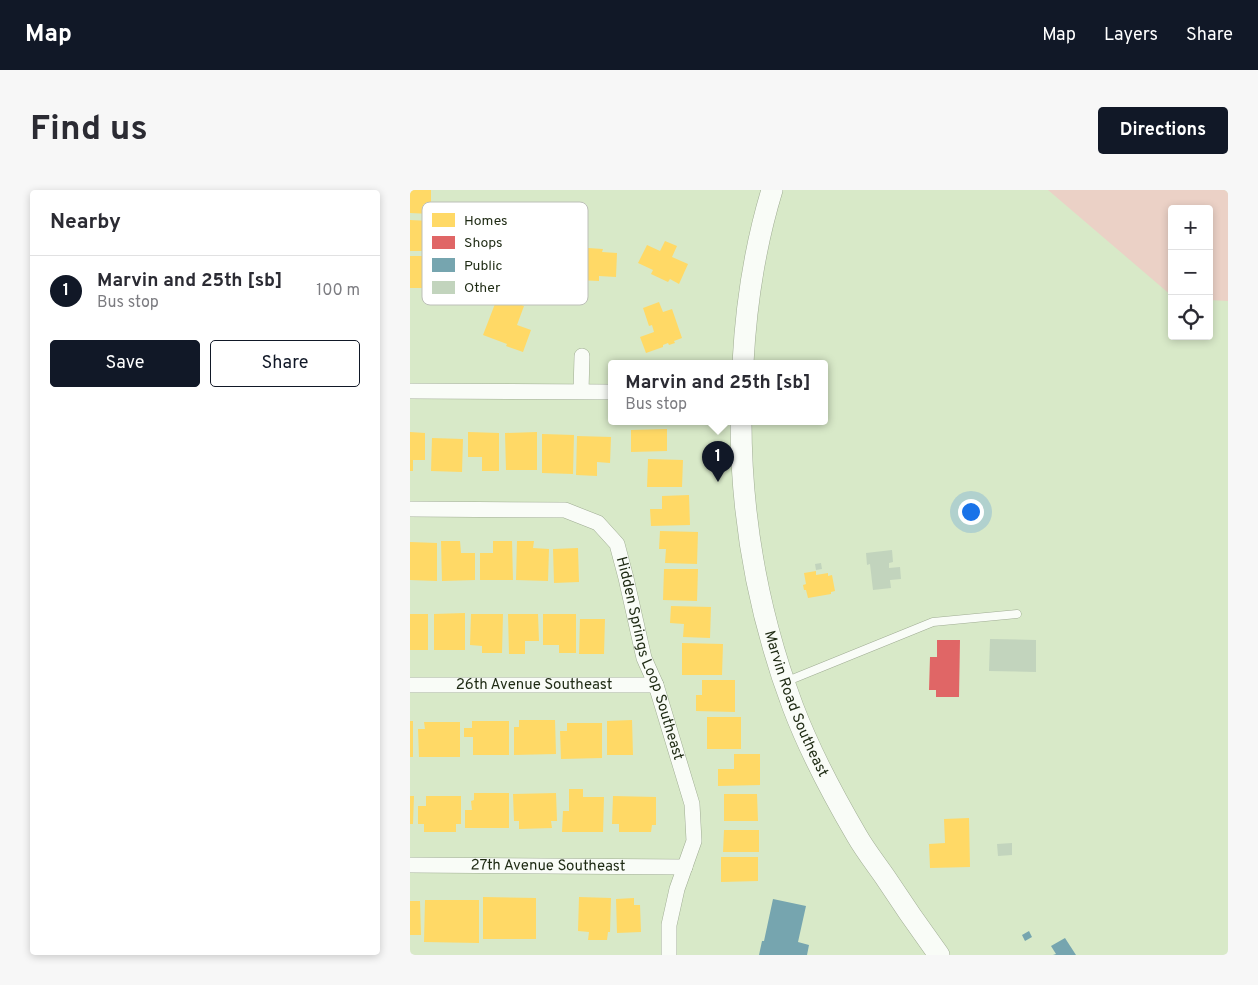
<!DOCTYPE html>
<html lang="en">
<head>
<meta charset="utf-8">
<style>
	:root { --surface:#fff; --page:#f7f7f7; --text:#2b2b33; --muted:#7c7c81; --line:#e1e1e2; --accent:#111827 }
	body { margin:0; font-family:Overpass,sans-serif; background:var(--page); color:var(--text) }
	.controls { position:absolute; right:15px; top:15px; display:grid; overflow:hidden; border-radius:5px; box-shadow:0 2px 8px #0003 }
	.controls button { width:45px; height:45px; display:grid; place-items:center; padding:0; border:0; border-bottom:1px solid var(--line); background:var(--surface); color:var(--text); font:25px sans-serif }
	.you { position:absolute; left:560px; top:321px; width:18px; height:18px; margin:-12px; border:4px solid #fff; border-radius:50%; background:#1a73e8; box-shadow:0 0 0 8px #1a73e833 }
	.badge { display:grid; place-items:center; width:32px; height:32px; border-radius:50%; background:var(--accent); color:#fff; font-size:16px; font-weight:700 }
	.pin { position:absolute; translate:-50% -41px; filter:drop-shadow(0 1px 2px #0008) }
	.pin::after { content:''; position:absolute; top:26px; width:18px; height:15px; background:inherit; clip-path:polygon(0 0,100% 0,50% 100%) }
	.popup { position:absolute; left:198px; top:170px; width:220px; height:65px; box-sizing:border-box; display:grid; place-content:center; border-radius:5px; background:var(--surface); filter:drop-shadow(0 1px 4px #0005); font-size:16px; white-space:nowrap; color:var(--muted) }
	.popup b { font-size:19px; color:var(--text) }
	.popup::after { content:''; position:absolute; left:50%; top:100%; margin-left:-10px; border:10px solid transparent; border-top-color:var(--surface) }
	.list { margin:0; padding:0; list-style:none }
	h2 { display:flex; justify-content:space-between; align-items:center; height:65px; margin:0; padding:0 20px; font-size:21px }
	h2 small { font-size:16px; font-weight:400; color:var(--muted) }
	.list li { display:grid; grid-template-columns:32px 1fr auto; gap:15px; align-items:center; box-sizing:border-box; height:70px; padding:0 20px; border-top:1px solid var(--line) }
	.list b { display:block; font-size:19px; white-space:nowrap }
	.list p { margin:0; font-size:16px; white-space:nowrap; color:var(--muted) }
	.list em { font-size:16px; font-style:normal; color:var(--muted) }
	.actions { display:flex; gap:10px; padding:15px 20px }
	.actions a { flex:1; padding:11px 0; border:1px solid var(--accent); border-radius:5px; text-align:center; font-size:18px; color:var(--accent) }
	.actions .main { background:var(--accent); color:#fff }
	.icon { flex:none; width:28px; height:28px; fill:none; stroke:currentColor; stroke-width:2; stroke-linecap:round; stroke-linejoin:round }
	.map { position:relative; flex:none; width:818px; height:765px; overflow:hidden; border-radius:5px }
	header { display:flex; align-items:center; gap:30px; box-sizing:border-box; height:70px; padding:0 25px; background:var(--accent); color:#fff }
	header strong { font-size:24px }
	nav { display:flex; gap:28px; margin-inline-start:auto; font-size:18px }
	.intro { display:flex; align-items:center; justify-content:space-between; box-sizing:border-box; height:120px; padding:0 30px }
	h1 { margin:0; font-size:35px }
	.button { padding:12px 22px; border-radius:5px; background:var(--accent); color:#fff; font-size:18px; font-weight:700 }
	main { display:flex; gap:30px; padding:0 30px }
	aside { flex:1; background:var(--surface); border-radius:5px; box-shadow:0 2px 8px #0003 }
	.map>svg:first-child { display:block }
</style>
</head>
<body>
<header>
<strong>Map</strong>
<nav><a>Map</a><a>Layers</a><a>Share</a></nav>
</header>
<div class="intro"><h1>Find us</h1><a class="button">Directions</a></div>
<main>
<aside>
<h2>Nearby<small></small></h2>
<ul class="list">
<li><span class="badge">1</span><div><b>Marvin and 25th [sb]</b><p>Bus stop</p></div><em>100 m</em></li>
</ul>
<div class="actions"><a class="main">Save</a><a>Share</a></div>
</aside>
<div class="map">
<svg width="818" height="765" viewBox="0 0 818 765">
	<rect width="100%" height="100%" fill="#d8e9c8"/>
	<path fill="#ebd1c6" d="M638,0H818V111L799,110V19H762V106Z"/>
	<path fill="#ffd966" d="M0,0H21V24L0,23Z
		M139,21H145L144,31H139Z
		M0,30L21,31L20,61H0Z
		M114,44L126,69L90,86L78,62Z
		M255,51L267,56L262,67L278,74L269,94L260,89L258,92L241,84L243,80L228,73L237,55L250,61Z
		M178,58L193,59L192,62L207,63L206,87L189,86V91L167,90V84L151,83L152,62H168V61H178Z
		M0,66H21V98H0Z
		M88,106L114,116L107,135L121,140L113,162L96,156L97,154L73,145Z
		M249,112L253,122L262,119L272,148L264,151L265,153L259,155L258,153L253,155V157L236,163L230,147L244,142L242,135L239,136L233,118Z
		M257,239V261L221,262V240Z
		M0,242L15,243V270H3V281H0Z
		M58,242L89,243V281H72V267H58Z
		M127,242V280H96L95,243Z
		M132,244L164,245L163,284L132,283Z
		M167,246L201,247L200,273L187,272V286L166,285Z
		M22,248L53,249L52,282L21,281Z
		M238,269L273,270L272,297H237Z
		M279,305L280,335L241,336L240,319H252V306Z
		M250,341L288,342L287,374L255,373L256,359H249Z
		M31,351H50L51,363H65V390L32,391Z
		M83,351H102L103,390H70V363H83Z
		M107,351H124L123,358L139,359L138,391L106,390Z
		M0,352L27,353V391L0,390Z
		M168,358L169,392L144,393L143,359Z
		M254,379H288L287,411L253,410Z
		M406,381V385L418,383V386L422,385L425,401L421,402V404L398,408L396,400H394L393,395L396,394L394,383Z
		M261,416L301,417L300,448L273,447L274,434L260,433Z
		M55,423V460H24V424Z
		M0,424H18V460H0Z
		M61,424H93L92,463H72V456L60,455Z
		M98,424H128L129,451H115V464H99Z
		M133,424H166V463H149V455H133Z
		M170,429H195L194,464H169Z
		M272,453L313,454L312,485H272Z
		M292,490H325V522L286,521V505H292Z
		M297,527H331V559H297Z
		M109,530H145L146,564L104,565V537H109Z
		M222,530L223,565H197V531Z
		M0,531H3V567H0Z
		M62,531H99V565H63V547H54V538H62Z
		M14,532H50V567H9L8,539H15Z
		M157,533H192V568L151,569L150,541H157Z
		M324,564H350V595L308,596V579H324Z
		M159,599H173V607H194L193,642H152L153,621H159Z
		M64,603H99V638H55V620H62L61,611L64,610Z
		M146,603L147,631H141L142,638L109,639V631H104L103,604Z
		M314,604H347L348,631H314Z
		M0,606H4L3,634H0Z
		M16,606H51V634H46V642H14V634H8V616H16Z
		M203,606L246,607V635H242L241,642H209V634H202Z
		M559,628L560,677L520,678L519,654L535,653L534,629Z
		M314,640H349V662H313Z
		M311,667H348V691L311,692Z
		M73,707L126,708V749H73Z
		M169,707L201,708L200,742H198L197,750H178L179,742L168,741Z
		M224,708V715H230L231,742L207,743L206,709Z
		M15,710H69V753L14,752Z
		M0,711H10L11,745H0Z"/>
	<path fill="#e06666" d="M527,450H550L549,507H526V500H519L520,467H527Z"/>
	<path fill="#76a5af" d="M363,709L396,716L388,752L399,755L397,765H349L352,751H354Z
		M619,741L622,747L615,751L612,745Z
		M655,748L666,765H643L646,764L641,756Z"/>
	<path fill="#c2d4bd" d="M482,360L483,372L479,373V378L490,377L491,389L480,390L481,398L463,400L460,374L457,375L456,363Z
		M411,373L412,379L406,380L405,374Z
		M580,449L626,450V482L579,481Z
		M602,653V665L588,666L587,654Z"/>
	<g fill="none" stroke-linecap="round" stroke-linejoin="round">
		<g stroke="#9fac93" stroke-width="9">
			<path id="lane" d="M375,492L523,432L607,424"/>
		</g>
		<g stroke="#9fac93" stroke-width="16">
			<g id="street">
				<path d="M0,201L202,202"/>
				<path d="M171,201L172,166"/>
				<path id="s1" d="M0,319L155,320L188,333L207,354L216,388L234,468L246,495L282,614L284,651L267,699L259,735V765"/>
				<path id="s2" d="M0,495H246"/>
				<path id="s3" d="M0,675L275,677"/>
			</g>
		</g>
		<g stroke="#9fac93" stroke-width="22">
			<g id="secondary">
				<path d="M333,173C336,115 345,56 362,0"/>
				<path id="s4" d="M331,231C331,328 349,426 383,517C400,562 423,605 447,646C455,660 466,674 475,687C492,713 510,739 529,765"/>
			</g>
		</g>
		<use href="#lane" stroke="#f9fcf7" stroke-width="8"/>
		<use href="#street" stroke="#f9fcf7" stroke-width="15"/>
		<use href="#secondary" stroke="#f9fcf7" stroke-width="21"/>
	</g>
	<g text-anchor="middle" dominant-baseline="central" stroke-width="5" stroke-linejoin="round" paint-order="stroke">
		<g font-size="15" fill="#1e2a13" stroke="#fff">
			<text stroke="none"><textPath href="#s1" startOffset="338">Hidden Springs Loop Southeast</textPath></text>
			<text stroke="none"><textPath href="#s2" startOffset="124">26th Avenue Southeast</textPath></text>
			<text stroke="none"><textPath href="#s4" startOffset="290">Marvin Road Southeast</textPath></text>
			<text stroke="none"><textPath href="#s3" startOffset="138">27th Avenue Southeast</textPath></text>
		</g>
	</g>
	<rect x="12" y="12" width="166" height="103" rx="8" fill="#fff" stroke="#bcbfb8" stroke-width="1"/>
	<rect x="22" y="23" width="23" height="14" fill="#ffd966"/>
	<rect x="22" y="46" width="23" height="13" fill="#e06666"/>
	<rect x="22" y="68" width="23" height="14" fill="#76a5af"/>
	<rect x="22" y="91" width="23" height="13" fill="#c2d4bd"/>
	<g font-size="14" fill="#1e2a13">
		<text x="54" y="35">Homes</text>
		<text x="54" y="57">Shops</text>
		<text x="54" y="80">Public</text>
		<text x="54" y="102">Other</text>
	</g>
</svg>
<div class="controls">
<button>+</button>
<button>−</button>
<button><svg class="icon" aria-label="locate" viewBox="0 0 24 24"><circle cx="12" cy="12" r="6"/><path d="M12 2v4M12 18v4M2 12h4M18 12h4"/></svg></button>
</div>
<div class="you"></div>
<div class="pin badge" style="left:308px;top:292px">1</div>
<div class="popup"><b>Marvin and 25th [sb]</b>Bus stop</div>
</div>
</main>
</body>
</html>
